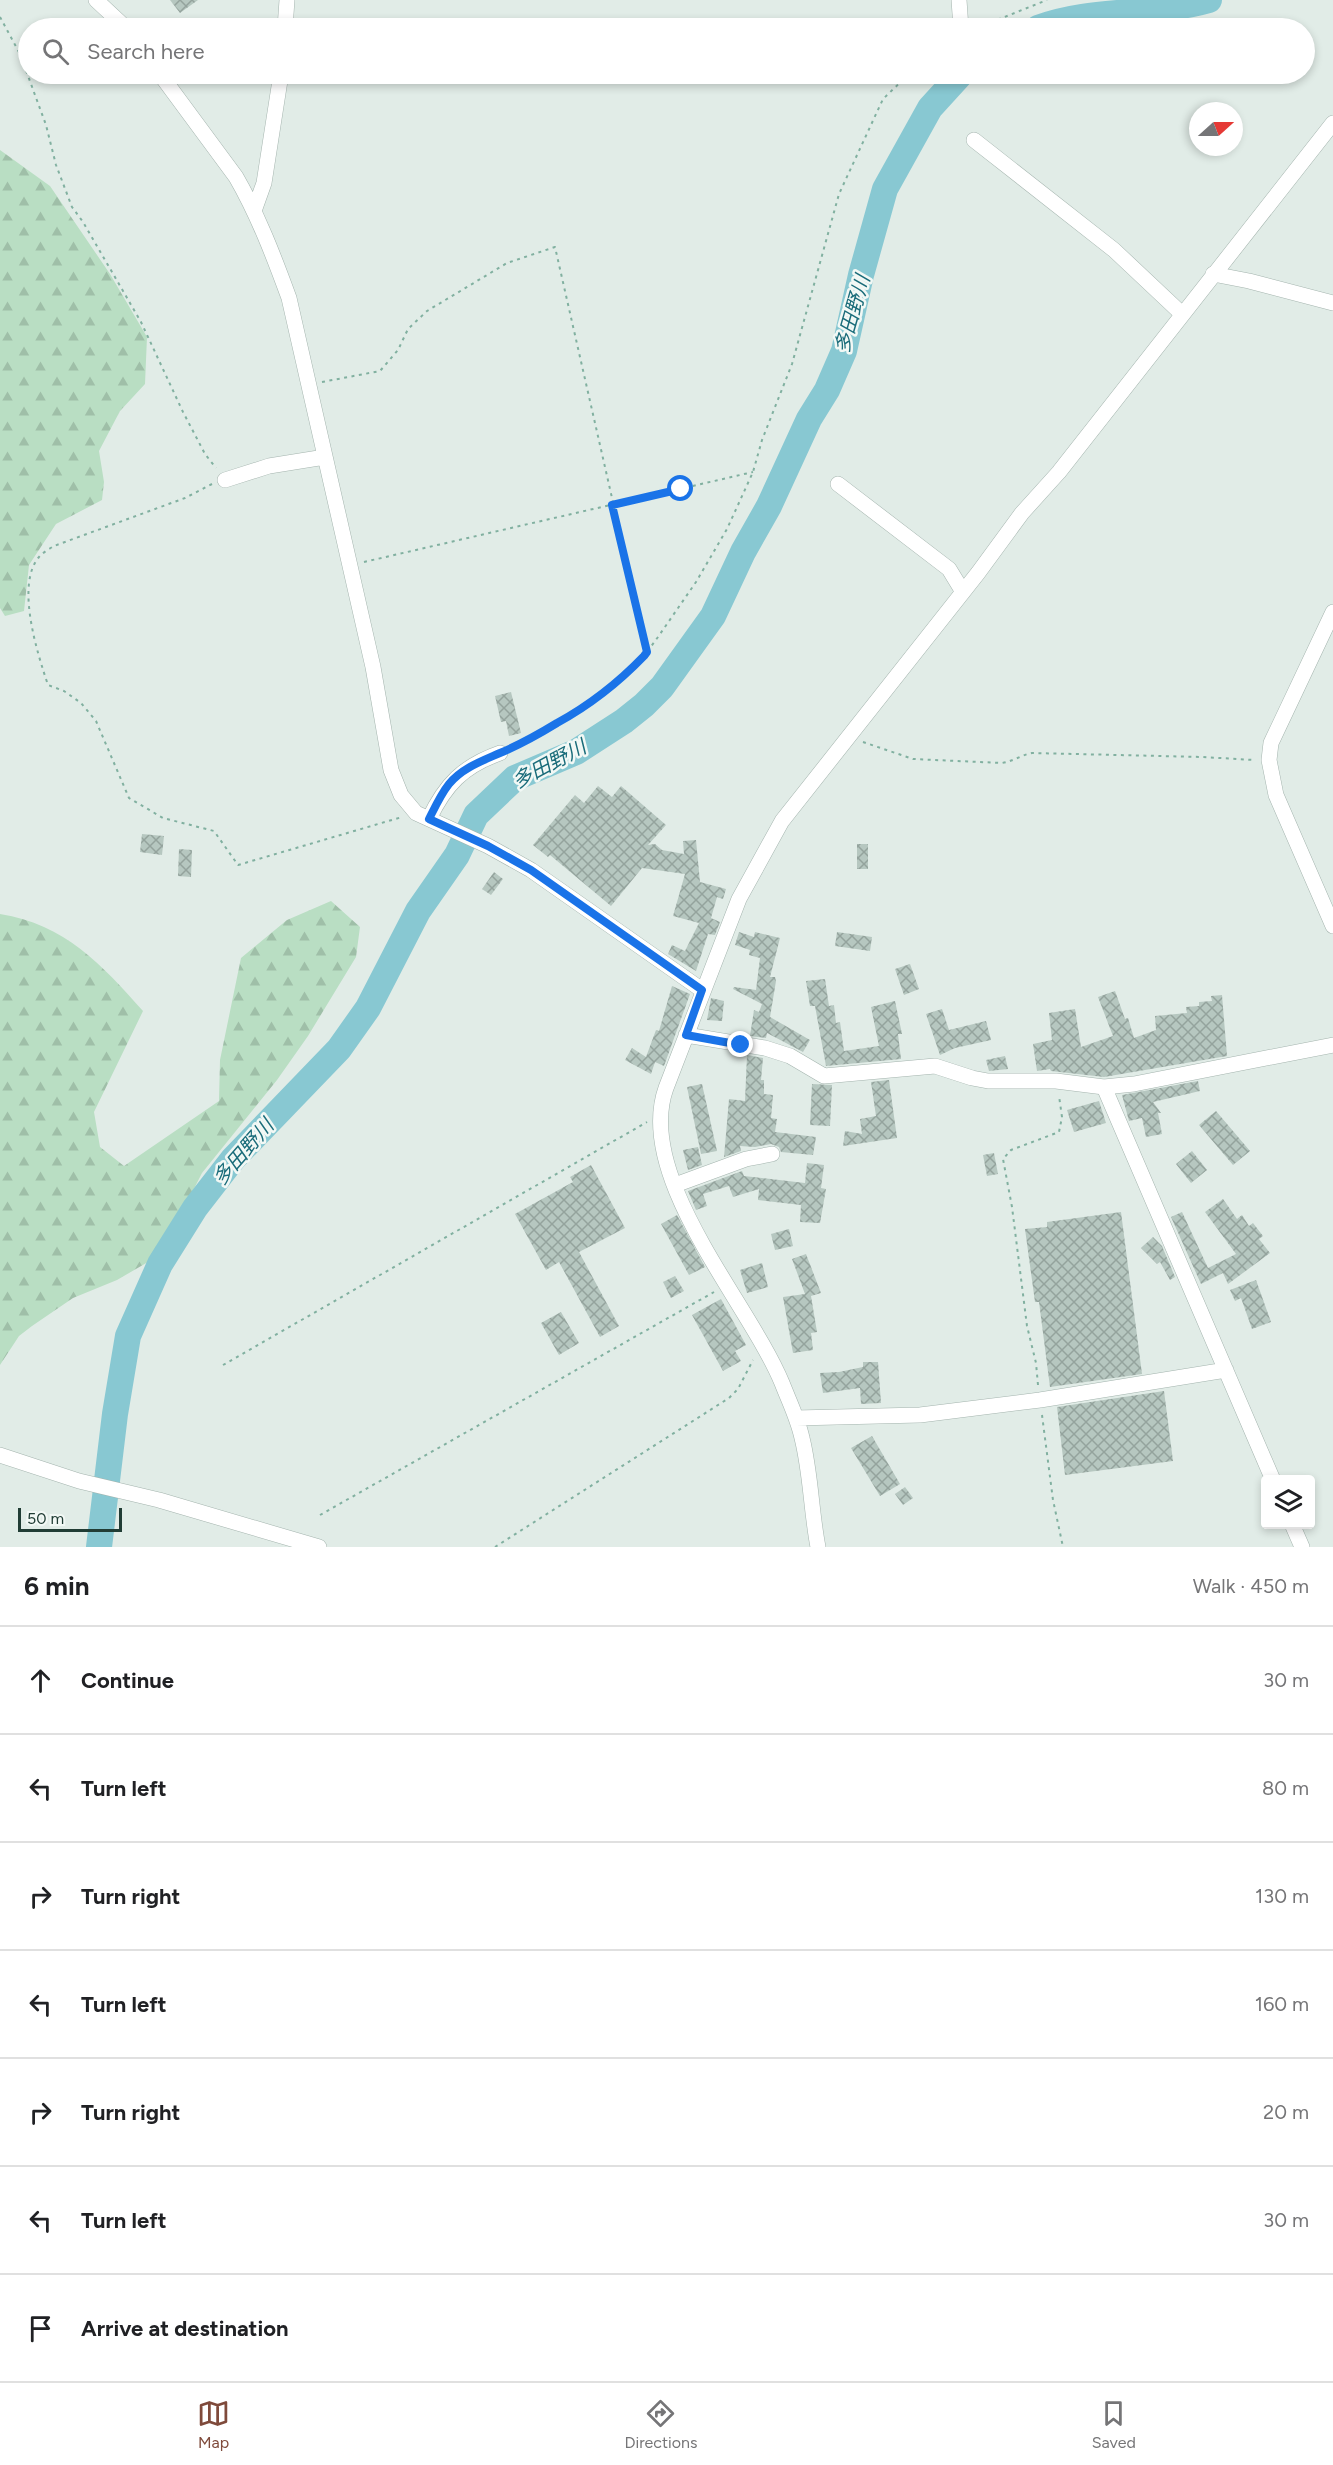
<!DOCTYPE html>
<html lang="en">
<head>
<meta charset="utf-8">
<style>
	:root { --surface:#fff; --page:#f2f2f2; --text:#202124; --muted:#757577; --line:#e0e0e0; --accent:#7f4a3b }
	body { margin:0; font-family:Figtree,"Noto Sans JP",sans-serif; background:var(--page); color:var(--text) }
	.controls { position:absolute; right:18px; bottom:18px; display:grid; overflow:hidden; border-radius:6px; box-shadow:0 3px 9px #0003 }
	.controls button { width:54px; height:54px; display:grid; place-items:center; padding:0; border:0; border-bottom:2px solid var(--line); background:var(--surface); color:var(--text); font:30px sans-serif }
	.compass { position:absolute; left:1189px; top:102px; width:54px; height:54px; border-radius:50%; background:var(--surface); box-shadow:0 3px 9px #0003; rotate:69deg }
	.scale { position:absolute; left:18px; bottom:15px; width:104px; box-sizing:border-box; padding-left:6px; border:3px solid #213d35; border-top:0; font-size:16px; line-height:21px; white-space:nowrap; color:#213d35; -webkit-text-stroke:4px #f2f8f5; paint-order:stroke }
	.stop { position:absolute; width:18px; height:18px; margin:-14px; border:4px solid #1a73e8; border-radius:50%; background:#fff }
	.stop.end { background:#1a73e8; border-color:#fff; box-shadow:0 2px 6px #0008 }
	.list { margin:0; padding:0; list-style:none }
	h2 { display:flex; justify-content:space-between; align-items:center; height:78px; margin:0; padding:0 24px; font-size:26px }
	h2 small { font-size:20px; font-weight:400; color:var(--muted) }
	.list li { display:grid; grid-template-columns:39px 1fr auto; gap:18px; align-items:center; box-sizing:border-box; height:108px; padding:0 24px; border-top:2px solid var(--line) }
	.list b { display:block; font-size:22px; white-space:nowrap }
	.list em { font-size:20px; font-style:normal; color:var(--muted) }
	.icon { flex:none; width:33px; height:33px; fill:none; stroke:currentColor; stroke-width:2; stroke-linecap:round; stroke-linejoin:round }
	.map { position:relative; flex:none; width:1333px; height:1547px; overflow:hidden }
	.search { position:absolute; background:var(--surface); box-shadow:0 3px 9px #0003; left:18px; right:18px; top:18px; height:66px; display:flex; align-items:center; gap:15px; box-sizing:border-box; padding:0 21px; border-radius:33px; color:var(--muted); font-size:22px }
	.sheet { height:834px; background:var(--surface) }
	nav { display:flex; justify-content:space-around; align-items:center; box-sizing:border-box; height:84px; border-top:2px solid var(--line); background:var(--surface); font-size:16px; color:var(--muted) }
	nav a { display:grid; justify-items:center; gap:3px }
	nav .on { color:var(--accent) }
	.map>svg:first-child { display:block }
</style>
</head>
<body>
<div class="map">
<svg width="1333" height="1547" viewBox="0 0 1333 1547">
	<defs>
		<pattern id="forest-firs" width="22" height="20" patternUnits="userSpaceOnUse" patternTransform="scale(1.5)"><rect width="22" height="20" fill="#b9dec3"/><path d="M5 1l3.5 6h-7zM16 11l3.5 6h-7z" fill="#9fbfa8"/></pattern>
		<pattern id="building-cross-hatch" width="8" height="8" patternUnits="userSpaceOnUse" patternTransform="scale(1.5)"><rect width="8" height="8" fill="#b6c7c0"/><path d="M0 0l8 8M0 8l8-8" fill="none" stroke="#94a39d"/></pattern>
	</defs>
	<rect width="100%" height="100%" fill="#e1ece7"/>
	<path fill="url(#forest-firs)" d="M0,150L50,186L110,274L147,337L145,384L120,411L99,451L104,482L102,500L56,524L29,565L24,611L5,616L0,608Z
		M331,901L360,927L356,957L308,1036L277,1080L202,1173L172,1232L148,1262L117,1280L73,1298L32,1326L19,1336L0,1365V914C65,924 102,965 143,1011L94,1112L100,1147L124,1166L219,1101L220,1060L241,958L287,920Z"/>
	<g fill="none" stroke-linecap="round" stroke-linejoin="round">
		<path stroke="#88c8d2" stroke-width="26" d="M1038,28C1091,8 1153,16 1209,0
			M99,1547L115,1414L128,1336L160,1264L195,1208L233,1159L339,1049L368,1008L418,911L457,855L476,815L515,778L576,752L624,721L644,705L662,687L713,616L743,552L769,506L809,419L827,390L844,351L861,275L885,189L930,108L961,74"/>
	</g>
	<path fill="url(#building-cross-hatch)" d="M170,0H198L180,13Z
		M511,692L521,733L509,736L506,721L501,722L495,696Z
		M598,786L612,797L621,786L666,825L648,845L655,844L662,850L684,854L683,841L696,840L700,882L726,889L723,899L717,897L711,918L720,922L715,935L708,934L696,971L668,954L672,945L685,951L699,923L673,916L685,874L642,868L611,906L550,855L548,857L533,845L575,795L584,803Z
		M142,834L164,836L162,855L140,852Z
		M857,844H868V869H857Z
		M179,849L192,850L191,877L178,876Z
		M494,872L503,879L491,895L482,889Z
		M739,932L754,937L755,932L780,938L770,977H775L776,981L770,1017L810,1040L803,1052L767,1033L766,1038L750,1036L754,1010L759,1012L762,1004L733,989L734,987L756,990L760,958L749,955L750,950L735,945Z
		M837,932L872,937L870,951L835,946Z
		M910,964L919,989L904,995L895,969Z
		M825,979L829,1006L834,1005L836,1023L840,1022L844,1051L879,1046L871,1007L895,1001L902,1034H898L901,1059L826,1066L815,1006H810L806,981Z
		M672,986L690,994L664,1066L655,1062L651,1074L625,1060L632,1048L646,1057L656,1030L659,1031Z
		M1115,991L1125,1019L1128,1018L1134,1038L1156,1030L1155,1016L1187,1013L1186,1007L1199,1006V1002L1212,1001L1211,996L1222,995L1227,1056L1104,1077L1051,1071L1050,1069L1037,1071L1033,1044L1052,1040L1049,1013L1075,1009L1081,1047L1113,1036L1098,997Z
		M711,998L724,1001L722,1021L707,1020Z
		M942,1009L949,1030L986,1021L991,1040L955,1048L940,1055L926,1014Z
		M747,1055L763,1058L761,1080H764V1094L773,1095L771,1118L777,1119L775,1132L816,1137L813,1155L781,1152L779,1147L771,1144L755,1147L740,1146L741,1151L724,1157L729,1099L745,1101Z
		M1005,1056L1008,1069L989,1071L986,1060Z
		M889,1080L897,1138L843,1146L845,1131L862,1134L860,1119L876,1116L871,1082Z
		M1198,1081L1200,1091L1153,1102L1161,1113H1158L1162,1134L1146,1137L1142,1118L1129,1121L1122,1095Z
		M702,1084L717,1151L701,1154L687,1087Z
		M812,1084L832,1085L830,1126L810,1125Z
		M1099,1101L1106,1123L1074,1132L1067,1110Z
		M1216,1111L1250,1151L1233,1165L1199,1125Z
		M698,1147L702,1165L688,1170L683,1150Z
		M1192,1151L1207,1170L1191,1183L1176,1164Z
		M994,1153L998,1174L987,1176L983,1155Z
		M807,1163L824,1165L821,1188L826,1189L820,1223L800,1222L801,1205L758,1200L759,1189L733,1197L729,1186L703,1194L707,1206L696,1210L688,1191L742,1171L744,1176L805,1183Z
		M591,1165L625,1228L579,1252L619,1326L600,1337L559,1262L546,1270L515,1214L573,1182L570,1177Z
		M1223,1199L1237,1219L1242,1215L1249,1226L1253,1223L1263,1236L1259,1239L1270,1253L1228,1284L1223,1273L1201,1284L1171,1217L1182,1212L1208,1268L1236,1254L1205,1212Z
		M1121,1212L1142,1374L1050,1387L1039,1302H1035L1025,1229L1047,1227V1222Z
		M677,1215L705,1267L689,1275L661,1224Z
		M789,1229L793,1246L775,1250L771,1234Z
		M1153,1237L1162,1246L1175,1277L1170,1280L1160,1262L1157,1264L1141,1248Z
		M806,1254L821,1293L811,1296L817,1332L811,1333L813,1350L793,1353L783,1297L805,1294L792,1259Z
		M762,1263L768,1287L747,1293L740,1270Z
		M675,1276L684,1291L671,1298L663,1282Z
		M1256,1280L1271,1322L1252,1329L1241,1298L1235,1301L1230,1290Z
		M721,1299L746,1345L735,1351L741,1361L723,1371L692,1315Z
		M561,1312L579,1343L559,1355L541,1323Z
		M863,1362H878L881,1403L861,1404L860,1388L823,1393L820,1373L839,1372L863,1367Z
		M1164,1391L1173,1461L1065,1475L1057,1407Z
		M872,1436L900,1484L880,1496L851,1448Z
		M905,1487L913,1498L903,1505L895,1494Z"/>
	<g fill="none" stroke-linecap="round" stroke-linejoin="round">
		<g stroke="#a4b4ae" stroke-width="16">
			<path id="minor" d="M96,0L126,28
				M959,0L961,28
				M285,28L287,0
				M160,74L236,177C258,215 274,257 289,298L373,667L391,770L401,795L416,813L488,846L531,870L702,990
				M974,140L1114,250L1182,314
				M254,211L264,183L281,74
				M1213,274L1249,281L1333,303
				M225,480L269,466L325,457
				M838,484L949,569L963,592
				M1333,612L1271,743L1269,760L1276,795L1333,926
				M429,819C445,785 463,766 500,753
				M686,1035L765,1048L790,1056L824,1076L935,1066L972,1078L988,1081H1056L1104,1087L1134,1084L1333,1045
				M1104,1087L1273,1480
				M675,1185L746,1159L772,1154
				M796,1418L920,1415L1040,1400L1226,1370
				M0,1455L79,1481L159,1500L319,1547
				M1292,1524L1302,1547
				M818,1547C811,1511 811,1474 802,1438C798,1419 789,1401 782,1383C749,1303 634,1177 666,1088L739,899L782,821L978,573L1022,513L1059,472L1333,123"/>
		</g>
		<path stroke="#81b0a0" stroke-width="2" stroke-dasharray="3 4.5" stroke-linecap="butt" d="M0,17L20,54L46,125L56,165L72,207L83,222L141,322L183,412L205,454L216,468
			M977,28L1047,0
			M322,382L380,371L398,350L408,329L427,311L507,263L555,247L647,652
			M212,484L185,498L54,546C49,549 42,553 39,557C15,585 38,655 48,685L64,691L81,703L96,721L129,798L163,818L214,831L238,865L402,817
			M364,562L753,472
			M863,742L913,759L1002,763C1014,761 1021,755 1032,753L1203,757L1254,760
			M514,746L592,703L622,678L644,656L658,637L696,582L727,529L753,472L762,440L792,364L839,194L883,99L909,74
			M223,1365L647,1122
			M1038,1385L1036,1363L1027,1326L1012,1207L1003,1159L1011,1150L1059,1132L1062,1117L1059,1096
			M1042,1415L1053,1500L1063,1547
			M320,1515L714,1292
			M495,1547L729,1398L738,1389L753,1360"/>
		<use href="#minor" stroke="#fff" stroke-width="15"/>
	</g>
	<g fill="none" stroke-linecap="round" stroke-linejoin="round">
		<path stroke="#1a73e8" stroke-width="8" d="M681,489L612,505L647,652L644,656C618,683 590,705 557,723C539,734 519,745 500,753C482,761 462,768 449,784C441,794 435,807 429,819L488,846L531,870L702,990L686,1035L741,1045"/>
	</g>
	<g text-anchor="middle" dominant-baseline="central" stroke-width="5" stroke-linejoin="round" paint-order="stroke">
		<g font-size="20" font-style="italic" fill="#1a6c7a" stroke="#f2f8f5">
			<text transform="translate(852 314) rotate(-74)">多田野川</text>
			<text transform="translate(549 764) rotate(-28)">多田野川</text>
			<text transform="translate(243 1152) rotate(-49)">多田野川</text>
		</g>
	</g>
</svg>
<div class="controls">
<button><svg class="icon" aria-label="layers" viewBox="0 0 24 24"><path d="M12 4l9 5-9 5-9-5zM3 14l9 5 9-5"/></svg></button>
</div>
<svg class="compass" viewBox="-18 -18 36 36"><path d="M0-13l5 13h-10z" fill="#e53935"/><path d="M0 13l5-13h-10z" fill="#757577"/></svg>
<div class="scale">50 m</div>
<div class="stop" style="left:681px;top:489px"></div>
<div class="stop end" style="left:741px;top:1045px"></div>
<div class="search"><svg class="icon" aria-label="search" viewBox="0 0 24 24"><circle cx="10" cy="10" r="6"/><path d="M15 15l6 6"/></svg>Search here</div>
</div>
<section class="sheet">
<h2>6 min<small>Walk · 450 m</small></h2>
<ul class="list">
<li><svg class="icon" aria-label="ahead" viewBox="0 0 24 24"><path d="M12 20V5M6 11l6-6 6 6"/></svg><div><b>Continue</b></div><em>30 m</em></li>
<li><svg class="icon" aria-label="left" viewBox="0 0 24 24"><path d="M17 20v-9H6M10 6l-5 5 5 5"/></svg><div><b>Turn left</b></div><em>80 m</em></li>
<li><svg class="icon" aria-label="right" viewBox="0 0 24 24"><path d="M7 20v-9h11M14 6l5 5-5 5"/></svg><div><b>Turn right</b></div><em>130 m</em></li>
<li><svg class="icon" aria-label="left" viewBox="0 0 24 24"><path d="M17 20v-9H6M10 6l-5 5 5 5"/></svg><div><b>Turn left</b></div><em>160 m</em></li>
<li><svg class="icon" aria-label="right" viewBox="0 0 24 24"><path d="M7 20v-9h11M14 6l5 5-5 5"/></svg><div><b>Turn right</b></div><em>20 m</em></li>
<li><svg class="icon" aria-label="left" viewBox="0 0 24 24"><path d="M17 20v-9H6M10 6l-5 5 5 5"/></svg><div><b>Turn left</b></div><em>30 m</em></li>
<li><svg class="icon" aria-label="arrive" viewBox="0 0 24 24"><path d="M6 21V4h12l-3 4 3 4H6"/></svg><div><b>Arrive at destination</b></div></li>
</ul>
</section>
<nav>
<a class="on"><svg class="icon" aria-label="map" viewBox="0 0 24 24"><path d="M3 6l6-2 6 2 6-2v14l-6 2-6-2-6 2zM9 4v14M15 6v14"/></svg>Map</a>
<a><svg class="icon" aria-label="directions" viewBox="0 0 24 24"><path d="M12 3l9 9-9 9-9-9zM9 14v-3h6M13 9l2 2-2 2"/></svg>Directions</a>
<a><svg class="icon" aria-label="saved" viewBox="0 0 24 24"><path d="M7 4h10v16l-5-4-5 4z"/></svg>Saved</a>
</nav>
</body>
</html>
